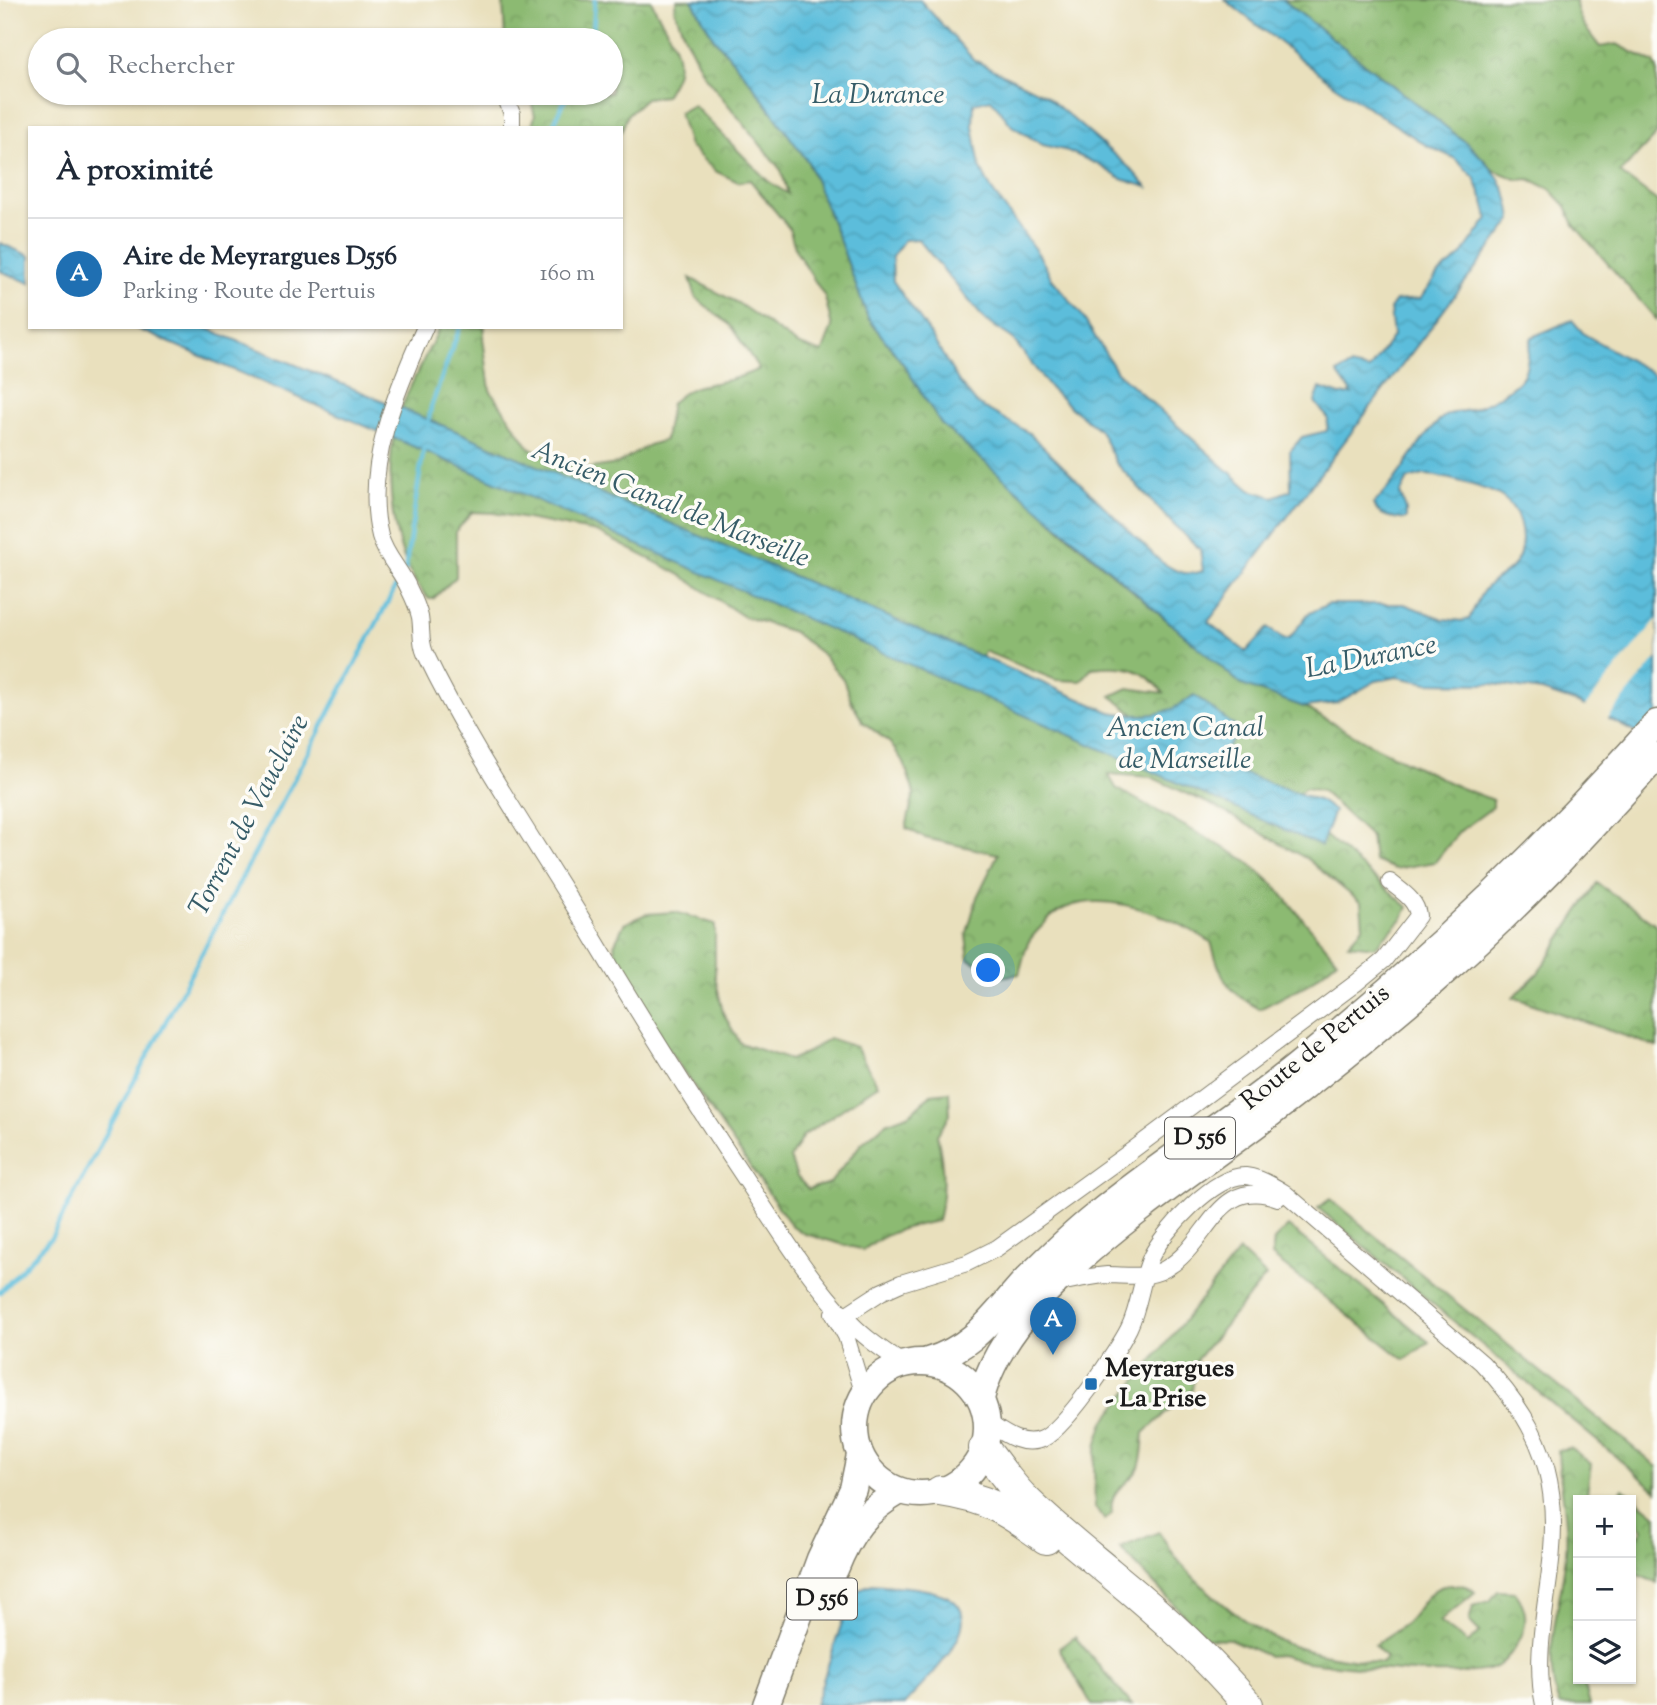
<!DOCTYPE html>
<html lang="fr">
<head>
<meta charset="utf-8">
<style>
	:root { --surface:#fff; --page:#f6f6f7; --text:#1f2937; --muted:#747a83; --line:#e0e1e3; --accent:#1f6fb2 }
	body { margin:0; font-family:"Sorts Mill Goudy",serif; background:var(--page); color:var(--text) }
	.controls { position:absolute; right:21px; bottom:21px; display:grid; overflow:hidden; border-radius:0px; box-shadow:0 2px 5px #0004 }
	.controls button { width:63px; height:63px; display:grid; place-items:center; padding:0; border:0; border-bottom:2px solid var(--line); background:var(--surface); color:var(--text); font:35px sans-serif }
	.you { position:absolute; left:989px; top:971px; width:24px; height:24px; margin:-18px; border:5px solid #fff; border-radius:50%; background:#1a73e8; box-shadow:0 0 0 10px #1a73e833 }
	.badge { display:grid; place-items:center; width:46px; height:46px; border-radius:50%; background:var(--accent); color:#fff; font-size:23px; font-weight:700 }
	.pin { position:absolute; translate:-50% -58px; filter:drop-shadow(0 2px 4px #0008) }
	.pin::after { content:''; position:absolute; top:37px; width:24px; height:21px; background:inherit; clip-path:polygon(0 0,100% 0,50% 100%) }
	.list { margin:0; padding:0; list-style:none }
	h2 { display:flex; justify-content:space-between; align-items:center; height:91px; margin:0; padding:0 28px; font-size:30px }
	h2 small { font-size:23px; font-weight:400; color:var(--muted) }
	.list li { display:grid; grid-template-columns:46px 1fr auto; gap:21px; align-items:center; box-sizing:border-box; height:112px; padding:0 28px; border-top:2px solid var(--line) }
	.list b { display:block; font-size:26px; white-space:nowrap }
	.list p { margin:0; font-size:23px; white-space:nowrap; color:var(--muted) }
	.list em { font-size:23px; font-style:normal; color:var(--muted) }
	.icon { flex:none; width:38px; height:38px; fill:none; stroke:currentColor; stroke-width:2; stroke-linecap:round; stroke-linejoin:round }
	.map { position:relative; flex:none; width:1657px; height:1705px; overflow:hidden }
	.search { position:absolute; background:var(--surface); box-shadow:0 2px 5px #0004; left:28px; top:28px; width:595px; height:77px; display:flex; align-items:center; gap:18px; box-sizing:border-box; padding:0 24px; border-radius:38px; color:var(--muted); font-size:26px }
	.panel { position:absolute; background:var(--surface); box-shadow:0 2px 5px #0004; left:28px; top:126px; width:595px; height:203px; border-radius:0px }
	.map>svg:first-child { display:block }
</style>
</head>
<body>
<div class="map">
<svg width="1657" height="1705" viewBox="0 0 1657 1705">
	<defs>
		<pattern id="forest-crowns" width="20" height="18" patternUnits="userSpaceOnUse" patternTransform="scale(1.75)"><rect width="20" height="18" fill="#8cba72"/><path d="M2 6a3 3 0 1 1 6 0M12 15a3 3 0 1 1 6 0" fill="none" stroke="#789f62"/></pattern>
		<pattern id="water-waves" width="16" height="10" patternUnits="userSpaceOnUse" patternTransform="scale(1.75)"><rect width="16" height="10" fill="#5cbddb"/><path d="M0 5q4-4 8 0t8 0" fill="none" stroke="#4fa2bb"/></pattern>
	</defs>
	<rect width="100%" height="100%" fill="#fdfcf7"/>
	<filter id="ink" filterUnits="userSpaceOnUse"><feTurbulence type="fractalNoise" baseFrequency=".0143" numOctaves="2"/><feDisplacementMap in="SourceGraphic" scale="14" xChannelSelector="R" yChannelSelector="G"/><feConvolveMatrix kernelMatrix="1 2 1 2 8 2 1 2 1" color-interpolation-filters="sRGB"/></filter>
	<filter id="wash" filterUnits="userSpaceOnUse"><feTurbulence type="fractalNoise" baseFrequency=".00686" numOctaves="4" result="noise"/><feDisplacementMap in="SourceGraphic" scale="28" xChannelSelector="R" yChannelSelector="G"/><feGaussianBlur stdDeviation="1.57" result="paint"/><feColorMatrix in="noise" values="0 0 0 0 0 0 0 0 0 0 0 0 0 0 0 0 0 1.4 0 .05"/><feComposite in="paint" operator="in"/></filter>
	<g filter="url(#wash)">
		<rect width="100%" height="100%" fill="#e9e0bd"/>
		<path fill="url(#forest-crowns)" stroke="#546b47" stroke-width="2" d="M503,0H651C660,22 682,46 677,71C676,79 669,89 665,96L646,98L628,114L621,132V128H531L535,116L529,93H611V40H505Z
			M677,0H692L713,37L749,80L808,162L842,247L868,318L904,365L1059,528L1242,684L1304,707L1370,744L1461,788L1493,800V807L1459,832L1435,862L1395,869L1374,861L1371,837L1322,791L1306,788L1300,792H1285L1249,785L1146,724L1111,696L1128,688L1164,693C1144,667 1123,664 1092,668L1081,681L1056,680L984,651L982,658L1304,817L1408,907L1403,918L1375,947L1348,944L1363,927L1361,903L1307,859L1216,807L1151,777L1108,774L1116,788L1246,860L1277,888L1337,960L1308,984L1260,1009C1226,992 1221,977 1211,942C1167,914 1082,877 1042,926C1037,931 1031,937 1028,943C1024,953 1022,964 1019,974L1001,977L969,959L966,936L977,897L998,854L925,838L906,828L914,793L904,763L890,743L863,722L852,703L843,679L821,653L793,632L743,616L679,574L597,532L494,513L472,512L456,531V577L433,599H429C389,559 382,467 399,415C409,385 426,356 440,327H485L483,338L490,390L529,447L554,461L585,469L617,464L649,445L665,440L671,403C695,381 704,387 732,379C741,377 750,373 759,369L730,325L696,298L690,278L738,303L797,344L822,353L832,327L825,297L796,251L789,228L750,180L738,182L715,171L689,146L679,113L693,105L768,181L788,194L781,170L704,75L685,37L674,8Z
			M1283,0H1576C1575,17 1590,34 1600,47L1617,44L1654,63L1657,69V134L1620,173L1657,201V320L1574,225L1566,206L1550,189L1529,179L1518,180L1494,170L1469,145Z
			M1597,883L1657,925V1047L1513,997L1538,973Z
			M675,912L715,924V976L723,1013L740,1043L790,1060L808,1052L829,1038L856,1047L878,1085L803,1136L790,1158L797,1177L808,1189L830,1183L861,1144L886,1123L910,1114L931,1094L949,1092L950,1115L937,1135C944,1164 945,1191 938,1221C907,1227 890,1230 863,1250L805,1234L791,1225L663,1042L621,976L614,945L624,924L646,914Z
			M1330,1199L1657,1467V1491L1318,1208Z
			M1288,1226L1429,1342L1405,1360L1272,1256L1274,1240Z
			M1239,1251L1266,1276L1197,1359L1192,1390L1144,1433C1143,1443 1143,1458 1139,1467C1131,1485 1108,1487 1112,1513L1105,1520L1095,1508L1094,1465L1097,1443L1104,1422Z
			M1571,1448L1591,1464L1586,1500H1578V1679H1583L1590,1705H1559C1540,1653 1562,1604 1566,1552C1569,1517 1559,1484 1558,1450Z
			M1623,1488L1657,1516V1583L1631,1572V1545L1643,1530L1631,1513V1500H1621L1618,1496Z
			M1159,1532C1167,1544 1174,1557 1184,1567C1209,1595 1252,1630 1287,1644C1317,1655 1351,1659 1382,1663L1386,1657L1374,1645C1384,1638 1396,1631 1406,1623C1423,1608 1427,1583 1455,1585C1465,1585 1467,1586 1475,1592L1439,1622L1468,1643L1480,1632L1469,1621L1473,1606L1490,1601L1498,1591L1515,1592C1526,1606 1529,1620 1521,1637C1516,1647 1508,1659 1498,1666C1472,1683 1343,1665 1306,1662L1280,1655L1268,1656L1230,1639L1206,1638L1120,1548Z
			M1075,1637L1132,1705H1092L1059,1648Z"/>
		<path fill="url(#water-waves)" stroke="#3c6c7c" stroke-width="2" fill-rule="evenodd" d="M692,0H920L974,60L1045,95L1131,169L1147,187L1121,179L1097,164L1068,151L1043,145L1012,126L991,99L974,103L973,126L980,167L991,189L1039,255L1052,279L1081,314L1117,372L1250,490L1273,497L1291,490L1290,451L1302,437L1327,431L1328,418L1315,402L1320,388L1340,395L1352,394L1337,373L1350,366L1369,370L1393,336L1390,309L1396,301L1420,299L1438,274L1461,256L1488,218L1484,202L1474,177L1454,158L1426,145L1334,85L1225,0H1283L1469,145C1493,168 1509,185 1512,220L1208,622L1246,652L1268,628L1283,639H1289L1308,614L1328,604H1404L1443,619L1463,621L1469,619C1474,610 1478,598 1484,590C1494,577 1512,573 1519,556C1526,537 1520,509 1502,497C1491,489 1437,474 1424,475C1419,476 1413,478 1408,479L1400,494L1406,509V519C1394,520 1378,516 1373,504C1400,480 1414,444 1441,419C1451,410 1464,413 1476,408C1489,403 1519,386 1524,374C1529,363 1527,349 1532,337L1572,320L1584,334L1657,376V744L1581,704L1542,691L1493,684L1428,683L1397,677L1376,681L1337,703L1304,707L1242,685L941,424L904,365L868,318L842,247L808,162L749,80L713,37ZM918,239L985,320L1012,338L1051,389L1071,408L1100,430L1116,463L1173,524L1200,549L1203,571C1185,577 1175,571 1160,561L1029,433L976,403L959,382L927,329L893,281L892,257L904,240Z
			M0,243L30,256V283L0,271Z
			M133,327H204L456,431L1110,712C1144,718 1167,717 1194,695L1241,731L1221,754L1225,767L1320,801L1334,811L1321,846L466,469Z
			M873,1584C896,1587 926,1586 948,1597C993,1621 923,1683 904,1705H815L847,1607C854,1593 858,1588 873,1584Z"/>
		<path fill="#e9e0bd" d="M1657,619V658L1606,721L1583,709Z"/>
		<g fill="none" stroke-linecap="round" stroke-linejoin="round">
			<path stroke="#5cbddb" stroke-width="4.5" d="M589,40L593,31L595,0
				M552,128L568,93
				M428,425L431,407L460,327
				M405,570L424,447
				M0,1292L51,1238L399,581"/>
		</g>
	</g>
	<g filter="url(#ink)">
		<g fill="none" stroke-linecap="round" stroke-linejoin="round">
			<g stroke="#827e6c" stroke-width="18">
				<path id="street" d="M504,93L512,114V128
					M425,327C397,389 363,467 380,536C385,556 401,570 409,589C413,597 418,608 420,617C422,629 420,642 425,653C471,749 533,838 588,929C639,1014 691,1098 746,1180C778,1228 809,1280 850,1322C865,1338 883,1350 902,1363
					M1059,1283C1075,1280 1091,1276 1107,1275C1127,1275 1147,1279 1165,1269C1210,1244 1216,1175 1278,1198
					M833,1313L846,1336L863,1392
					M844,1316L881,1292L901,1283L967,1263L997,1248L1134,1149L1356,983L1384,960L1418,916C1417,900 1401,891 1390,882
					M987,1422C1004,1433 1019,1446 1040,1440C1062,1434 1118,1350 1129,1328C1140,1305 1141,1279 1151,1257C1163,1231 1215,1174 1246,1176C1259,1177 1274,1186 1285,1193L1482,1363C1552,1438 1562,1493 1547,1593C1542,1630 1536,1668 1544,1705"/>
			</g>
			<g stroke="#827e6c" stroke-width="29">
				<path id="primary" d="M928,1361C975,1347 993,1316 1024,1282C1046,1260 1069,1237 1094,1217C1159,1163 1232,1119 1297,1066C1428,961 1546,848 1657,723
					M855 1428a66 66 0 1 1 132 0a66 66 0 1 1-132 0Z
					M981,1399C1005,1290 1175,1186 1261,1121C1320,1076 1377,1030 1434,981C1514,912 1586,835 1657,756
					M835,1569C850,1532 865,1511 900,1491
					M766,1705L820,1559L853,1489L860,1455"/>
			</g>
			<g stroke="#827e6c" stroke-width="32">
				<path id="highway" d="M984,1448C997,1465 1009,1483 1024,1498C1051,1525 1080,1548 1109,1572C1158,1612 1207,1656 1248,1705
					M940,1491C988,1498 1007,1511 1046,1539"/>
			</g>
			<use href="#street" stroke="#fff" stroke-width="16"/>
			<use href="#primary" stroke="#fff" stroke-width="26"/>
			<use href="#highway" stroke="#fff" stroke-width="30"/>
		</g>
	</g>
	<rect fill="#1f6fb2" stroke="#fdfcf7" stroke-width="2.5" x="1084" y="1377" width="14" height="14" rx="3.5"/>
	<g text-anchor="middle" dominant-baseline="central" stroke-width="7" stroke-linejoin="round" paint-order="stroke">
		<g fill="#fdfcf7" stroke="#605f5e" stroke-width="2">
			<rect x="1165" y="1117.5" width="70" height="41" rx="5"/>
			<rect x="787" y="1578.5" width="70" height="41" rx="5"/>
		</g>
		<g font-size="24" font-weight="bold" fill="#1c1c1c">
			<text x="1200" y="1138">D 556</text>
			<text x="822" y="1599">D 556</text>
		</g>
		<g font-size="26" fill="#1c1c1c" stroke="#fdfcf7">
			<text transform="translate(1316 1048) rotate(-39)">Route de Pertuis</text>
		</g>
		<g font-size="26" font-weight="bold" fill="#1c1c1c" stroke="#fdfcf7" text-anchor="start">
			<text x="1105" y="1369">Meyrargues<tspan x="1105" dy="30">- La Prise</tspan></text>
		</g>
		<g font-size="28" font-style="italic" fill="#365c68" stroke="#fdfcf7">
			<text x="878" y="96">La Durance</text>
			<text transform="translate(670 505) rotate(22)">Ancien Canal de Marseille</text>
			<text transform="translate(1371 658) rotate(-11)">La Durance</text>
			<text x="1185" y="729">Ancien Canal<tspan x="1185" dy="32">de Marseille</tspan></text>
			<text transform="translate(250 816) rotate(-62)">Torrent de Vauclaire</text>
		</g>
	</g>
</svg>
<div class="controls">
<button>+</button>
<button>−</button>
<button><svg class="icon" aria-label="layers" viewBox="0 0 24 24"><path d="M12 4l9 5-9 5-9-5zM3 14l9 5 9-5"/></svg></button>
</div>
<div class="you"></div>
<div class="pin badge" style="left:1053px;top:1355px">A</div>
<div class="search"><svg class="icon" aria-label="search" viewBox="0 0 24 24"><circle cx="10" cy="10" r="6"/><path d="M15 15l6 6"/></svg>Rechercher</div>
<section class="panel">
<h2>À proximité<small></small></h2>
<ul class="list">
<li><span class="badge">A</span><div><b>Aire de Meyrargues D556</b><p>Parking · Route de Pertuis</p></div><em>160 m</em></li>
</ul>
</section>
</div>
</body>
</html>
